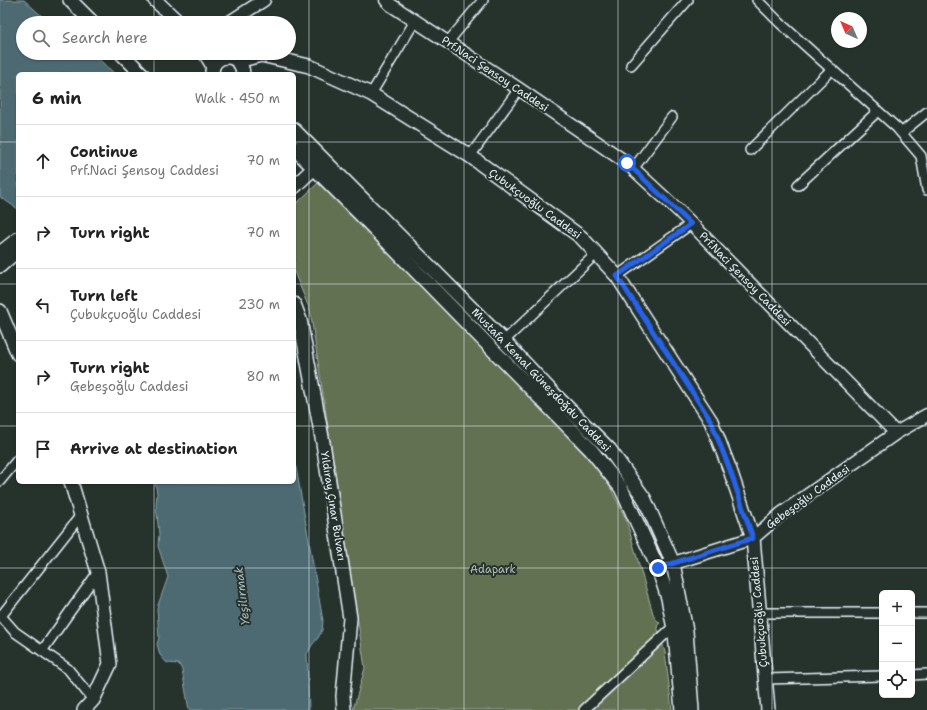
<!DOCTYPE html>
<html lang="en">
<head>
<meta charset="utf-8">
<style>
	:root { --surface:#fff; --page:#f2f2f2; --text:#222; --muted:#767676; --line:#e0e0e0 }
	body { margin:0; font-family:"Shantell Sans",sans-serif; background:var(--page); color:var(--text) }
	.controls { position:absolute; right:12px; bottom:12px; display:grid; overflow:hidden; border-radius:6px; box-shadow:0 1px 3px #0004 }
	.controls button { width:36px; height:36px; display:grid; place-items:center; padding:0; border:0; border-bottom:1px solid var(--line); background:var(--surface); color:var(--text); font:20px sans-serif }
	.compass { position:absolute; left:831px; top:12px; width:36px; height:36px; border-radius:50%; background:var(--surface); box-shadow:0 1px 3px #0004; rotate:316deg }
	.stop { position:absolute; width:12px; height:12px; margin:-9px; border:3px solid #2563eb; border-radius:50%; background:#fff }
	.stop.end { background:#2563eb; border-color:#fff; box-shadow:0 1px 4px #0008 }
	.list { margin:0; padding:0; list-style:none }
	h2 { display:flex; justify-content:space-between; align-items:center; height:52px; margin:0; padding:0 16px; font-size:17px }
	h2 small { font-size:13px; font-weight:400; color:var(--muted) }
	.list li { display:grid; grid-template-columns:26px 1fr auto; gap:12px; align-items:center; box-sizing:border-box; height:72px; padding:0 16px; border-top:1px solid var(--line) }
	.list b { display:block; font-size:15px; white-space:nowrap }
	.list p { margin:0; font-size:13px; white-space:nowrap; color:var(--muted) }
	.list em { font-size:13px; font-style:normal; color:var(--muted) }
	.icon { flex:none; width:22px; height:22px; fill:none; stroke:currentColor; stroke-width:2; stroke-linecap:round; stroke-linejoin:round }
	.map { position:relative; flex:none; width:927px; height:710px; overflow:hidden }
	.search { position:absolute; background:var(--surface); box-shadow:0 1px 3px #0004; left:16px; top:16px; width:280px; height:44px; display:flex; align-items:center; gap:10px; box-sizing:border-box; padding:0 14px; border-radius:22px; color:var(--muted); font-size:15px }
	.panel { position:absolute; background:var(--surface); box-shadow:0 1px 3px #0004; left:16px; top:72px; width:280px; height:412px; border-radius:6px }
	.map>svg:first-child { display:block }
</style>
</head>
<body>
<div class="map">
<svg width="927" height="710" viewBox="0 0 927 710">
	<rect width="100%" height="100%" fill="#26332d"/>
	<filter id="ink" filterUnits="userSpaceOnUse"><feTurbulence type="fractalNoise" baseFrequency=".025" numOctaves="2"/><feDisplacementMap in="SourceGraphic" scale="8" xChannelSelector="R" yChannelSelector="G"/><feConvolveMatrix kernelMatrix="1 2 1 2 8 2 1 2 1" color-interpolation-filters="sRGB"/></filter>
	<g filter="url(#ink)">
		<path fill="#647152" stroke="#a6b1a5" d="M321,180L604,475L626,519L654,617L660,623L657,626L665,652L672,710H353L365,668L310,310L294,272V206Z"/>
		<path fill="#4d6b73" stroke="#8ba1a8" d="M0,0H24L43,17L53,23H23V53H92L115,74H18V209L0,197Z
			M294,456L323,621L322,630L318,638L312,645L307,654L309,710H189L182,670L179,664L167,663L160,655L157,644L159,638L157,608L168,577L158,546L159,534L156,505L157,493L155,482H294Z"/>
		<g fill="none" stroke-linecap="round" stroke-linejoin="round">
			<g stroke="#e8f1f8" stroke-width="12">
				<path id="minor" d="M757,0L780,23L897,128L921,156L927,190
					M448,42L483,0
					M631,65L688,0
					M371,94L415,21
					M901,133L927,112
					M750,150L832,69
					M470,156L519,89
					M633,169L672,117
					M798,185L878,111
					M617,276L691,224
					M504,341L597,253
					M0,481L18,459
					M759,613H882
					M912,613H927
					M0,615L15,632L68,669L93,700
					M1,616L81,515
					M42,651L98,572
					M912,675L927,674
					M765,679L882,676
					M584,710L674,626"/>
			</g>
			<g stroke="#e8f1f8" stroke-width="15">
				<path id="tertiary" d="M386,0L391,5L519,89L627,163L680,212L896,433
					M228,23L264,0
					M658,568L753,538L781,514L896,433L927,415"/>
			</g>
			<g stroke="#e8f1f8" stroke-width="16">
				<path id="secondary" d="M70,0L93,23
					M155,0L179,23
					M121,53L142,74
					M205,53L213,66
					M238,61L261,55L309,66L371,94L470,156L581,237L617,276L711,421L730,470L753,538L768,710
					M212,74C211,52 242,51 243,74
					M294,130L504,341L549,389L610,450L644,498L673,563L686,631L692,710
					M294,148L361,215L591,450L621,488L658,568L668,598L675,634L682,710
					M294,187L314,168
					M0,253L18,239
					M0,266L18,250
					M294,304L300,320L323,443L350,618L343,696L344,710
					M0,311L18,354
					M71,482L98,572L110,664L93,700L84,710"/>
			</g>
			<use href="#minor" stroke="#26332d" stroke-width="9"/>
			<use href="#tertiary" stroke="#26332d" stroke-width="12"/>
			<use href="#secondary" stroke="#26332d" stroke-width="13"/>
		</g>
	</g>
	<g fill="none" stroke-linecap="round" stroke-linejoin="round" filter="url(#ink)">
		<path stroke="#2563eb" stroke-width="5" d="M627,163L691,224L617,276L711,421L730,470L753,538L658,568"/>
	</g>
	<path fill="none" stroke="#e8f1f8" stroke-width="1" stroke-opacity="0.55" d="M154,0V23M309,0V710M464,0V710M618,0V710M772,0V710M154,53V74M0,142H18M294,142H927M0,284H18M294,284H927M0,426H18M294,426H927M154,482V710M0,568H927"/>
	<g text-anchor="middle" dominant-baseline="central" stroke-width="4" stroke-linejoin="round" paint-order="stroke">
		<g font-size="11" fill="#e8f1f8" stroke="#26332d">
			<text transform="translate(495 74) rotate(34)">Prf.Naci Şensoy Caddesi</text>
			<text transform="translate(535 204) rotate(36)">Çubukçuoğlu Caddesi</text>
			<text transform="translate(745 279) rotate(46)">Prf.Naci Şensoy Caddesi</text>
			<text transform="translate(541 380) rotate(46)">Mustafa Kemal Güneşdoğdu Caddesi</text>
			<text transform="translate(808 497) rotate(-36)">Gebeşoğlu Caddesi</text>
			<text transform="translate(333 506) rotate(81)">Yıldıray Çınar Bulvarı</text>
			<text transform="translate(759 612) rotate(-95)">Çubukçuoğlu Caddesi</text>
		</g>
		<g font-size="11" fill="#b3beb6" stroke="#26332d">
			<text x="493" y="569">Adapark</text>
		</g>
		<g font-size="12" font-style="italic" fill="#aabbc3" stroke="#26332d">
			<text transform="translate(242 596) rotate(-97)">Yeşilırmak</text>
		</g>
	</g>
</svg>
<div class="controls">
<button>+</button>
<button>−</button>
<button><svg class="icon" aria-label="locate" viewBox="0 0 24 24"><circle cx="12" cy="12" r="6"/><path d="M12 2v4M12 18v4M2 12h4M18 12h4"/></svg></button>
</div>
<svg class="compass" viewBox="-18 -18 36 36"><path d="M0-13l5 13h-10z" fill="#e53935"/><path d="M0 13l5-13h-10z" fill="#767676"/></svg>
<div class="stop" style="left:627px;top:163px"></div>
<div class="stop end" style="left:658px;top:568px"></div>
<div class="search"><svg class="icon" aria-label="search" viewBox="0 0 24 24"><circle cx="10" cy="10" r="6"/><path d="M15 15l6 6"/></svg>Search here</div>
<section class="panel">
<h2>6 min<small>Walk · 450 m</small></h2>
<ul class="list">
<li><svg class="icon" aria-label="ahead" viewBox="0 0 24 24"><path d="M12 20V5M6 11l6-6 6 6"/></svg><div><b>Continue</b><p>Prf.Naci Şensoy Caddesi</p></div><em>70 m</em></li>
<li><svg class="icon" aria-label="right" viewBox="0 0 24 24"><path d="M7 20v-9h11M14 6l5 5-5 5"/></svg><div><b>Turn right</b></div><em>70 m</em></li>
<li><svg class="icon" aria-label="left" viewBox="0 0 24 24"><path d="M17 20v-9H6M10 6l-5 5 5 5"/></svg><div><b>Turn left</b><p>Çubukçuoğlu Caddesi</p></div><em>230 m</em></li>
<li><svg class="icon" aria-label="right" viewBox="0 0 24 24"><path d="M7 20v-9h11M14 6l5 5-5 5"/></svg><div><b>Turn right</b><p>Gebeşoğlu Caddesi</p></div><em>80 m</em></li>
<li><svg class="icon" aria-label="arrive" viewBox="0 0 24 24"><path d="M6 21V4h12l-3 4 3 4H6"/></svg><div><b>Arrive at destination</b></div></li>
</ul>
</section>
</div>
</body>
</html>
